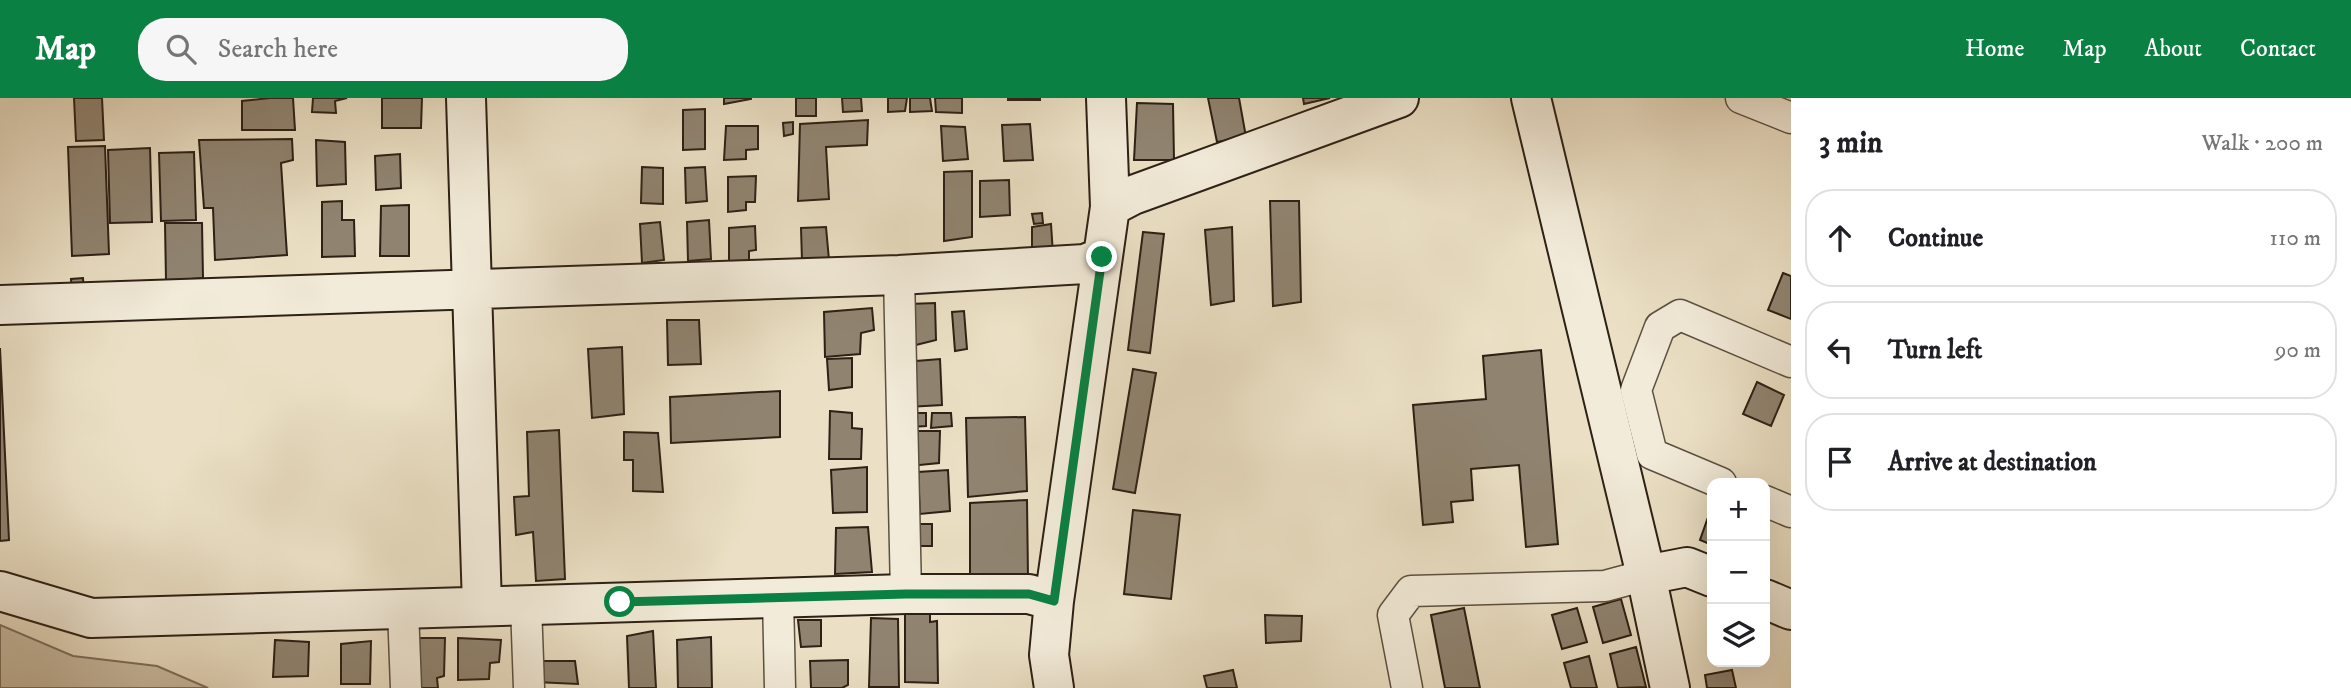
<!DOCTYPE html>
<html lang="en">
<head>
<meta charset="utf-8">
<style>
	:root { --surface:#fff; --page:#f6f6f6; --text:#202124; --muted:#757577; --line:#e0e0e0; --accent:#0b8043 }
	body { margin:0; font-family:"IM FELL DW Pica",serif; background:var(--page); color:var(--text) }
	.controls { position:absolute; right:21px; bottom:21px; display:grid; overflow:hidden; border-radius:14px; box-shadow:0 7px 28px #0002 }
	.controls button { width:63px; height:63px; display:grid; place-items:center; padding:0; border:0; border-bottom:2px solid var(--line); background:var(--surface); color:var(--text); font:35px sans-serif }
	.stop { position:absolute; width:21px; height:21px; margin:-16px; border:5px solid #0b8043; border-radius:50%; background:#fff }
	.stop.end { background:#0b8043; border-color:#fff; box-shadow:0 2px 7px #0008 }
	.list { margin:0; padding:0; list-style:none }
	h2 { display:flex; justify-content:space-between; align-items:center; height:91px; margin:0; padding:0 28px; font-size:30px }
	h2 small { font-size:23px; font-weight:400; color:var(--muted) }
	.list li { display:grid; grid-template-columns:46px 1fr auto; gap:21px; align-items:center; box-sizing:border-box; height:98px; margin:0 14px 14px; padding:0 14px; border:2px solid var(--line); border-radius:28px }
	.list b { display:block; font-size:26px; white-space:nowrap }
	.list em { font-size:23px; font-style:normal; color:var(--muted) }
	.icon { flex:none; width:38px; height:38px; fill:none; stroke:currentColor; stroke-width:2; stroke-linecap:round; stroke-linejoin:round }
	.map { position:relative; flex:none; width:1791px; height:590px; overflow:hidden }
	header { display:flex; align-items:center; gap:42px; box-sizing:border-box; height:98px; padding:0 35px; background:var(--accent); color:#fff }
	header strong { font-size:33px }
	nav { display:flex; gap:38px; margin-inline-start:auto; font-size:24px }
	.search { width:490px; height:63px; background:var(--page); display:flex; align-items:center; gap:18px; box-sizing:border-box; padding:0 24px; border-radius:28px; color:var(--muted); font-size:26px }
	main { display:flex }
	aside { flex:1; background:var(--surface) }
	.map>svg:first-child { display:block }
</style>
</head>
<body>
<header>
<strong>Map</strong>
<div class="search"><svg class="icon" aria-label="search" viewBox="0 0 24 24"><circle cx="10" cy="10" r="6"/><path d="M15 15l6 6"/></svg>Search here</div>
<nav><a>Home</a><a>Map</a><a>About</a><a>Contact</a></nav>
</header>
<main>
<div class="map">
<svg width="1791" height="590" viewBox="0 0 1791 590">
	<rect width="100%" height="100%" fill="#ebe0c5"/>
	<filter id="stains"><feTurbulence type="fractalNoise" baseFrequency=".00286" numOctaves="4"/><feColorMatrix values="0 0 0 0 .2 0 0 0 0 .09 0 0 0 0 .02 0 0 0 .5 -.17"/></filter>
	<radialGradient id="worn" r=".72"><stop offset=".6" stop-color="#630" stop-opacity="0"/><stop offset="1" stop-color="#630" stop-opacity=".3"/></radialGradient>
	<path fill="#cbbfa7" stroke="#7c705e" stroke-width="2" d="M0,527L73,558L157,568L208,590H0Z"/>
	<path fill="#908471" stroke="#2d2015" stroke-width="2" d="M74,0H102L104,42L76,43Z
		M270,0H293L295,32H242V3Z
		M313,0H347L335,3L336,15L312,14Z
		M382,0H422L421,30H382Z
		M724,0H751V1L724,6Z
		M796,0H816V18H796Z
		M842,0H861L862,13L843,14Z
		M888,0H907L905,13L888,14Z
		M910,0H930L932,13L910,14Z
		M935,0H962V15L936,14Z
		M1008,0H1040V2H1008Z
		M1208,0H1239L1246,39L1217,44Z
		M1303,0H1330L1304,6Z
		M1137,5L1173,6L1174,62H1134Z
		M705,11V51L683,52V12Z
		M868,22L867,47L826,49L829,101L798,103L800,26Z
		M793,24V36L784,38L783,25Z
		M1030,26L1033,62L1004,63L1002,27Z
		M726,28H758V51L746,52V61L724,62Z
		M941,28L965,29L968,61L943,63Z
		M292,41L293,62L281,65L287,157L215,162L213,110H204L199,42Z
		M316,42L345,44L346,86L317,88Z
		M105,48L109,156L72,158L68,49Z
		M150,50L152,124L110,125L108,52Z
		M194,54L196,122L161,123L159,55Z
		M400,56L401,90L376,92L375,58Z
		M642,69L663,70V106L641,105Z
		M705,69L707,103L686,105L685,70Z
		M972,73V139L944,143V74Z
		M756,78L755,104H746V112L728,114V79Z
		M1009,82L1010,117L980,119V83Z
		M342,103V122H354L355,158L322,159V104Z
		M1270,103H1299L1301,204L1273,208Z
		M409,107V158H380L381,108Z
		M1042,115L1043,125L1034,126L1032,116Z
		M709,122L711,161L688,163L687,124Z
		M660,124L664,162L642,165L640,126Z
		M165,125H202L203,180L166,183Z
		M1051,126L1053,156L1032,157V129Z
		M755,128L756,152L749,153V164L729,166V130Z
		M826,129L829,162L802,163L801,130Z
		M1232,129L1234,203L1211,207L1205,132Z
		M1143,134L1164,136L1150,255L1128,252Z
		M1783,175L1791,178V221L1768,212Z
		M83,180L84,197L72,198L71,181Z
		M935,205L936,242L912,248L909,206Z
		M872,210L874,232L861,235L860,256L825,259L824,214Z
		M964,213L967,251L955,253L952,214Z
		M667,222H699L701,266L668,267Z
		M622,249L624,316L592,320L588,251Z
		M0,250L9,442L0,443Z
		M1541,252L1558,446L1526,449L1519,367L1471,371L1473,402L1451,404L1453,424L1423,427L1413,307L1486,301L1483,258Z
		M852,260V289L829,292L827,261Z
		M940,261L942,307L908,309L916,263Z
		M1133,271L1156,275L1135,395L1113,391Z
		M1757,284L1784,297L1771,328L1743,316Z
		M780,293V339L671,345L670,299Z
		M830,313L852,315V330L862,331L861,361H829Z
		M911,315H926V328L911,329Z
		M932,315H951L952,328L931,330Z
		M1025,319L1027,393L968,399L966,320Z
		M559,332L565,481L536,483L533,434L516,437L514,399L529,398L527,334Z
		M910,333H940L939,365L910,368Z
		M624,334L658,335L663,394L633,393V362H624Z
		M867,369V414L833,415L831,372Z
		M948,372L950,413L920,416L918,374Z
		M1027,402L1028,479L970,482V405Z
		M1712,408V447L1700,442Z
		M1133,412L1180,417L1171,501L1124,496Z
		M914,426H932V448H913Z
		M868,429L872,474L835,476L836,430Z
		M1621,501L1631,537L1603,545L1593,509Z
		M930,507V524L937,523L938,585L905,584V508Z
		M1464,510L1480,590H1445L1431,517Z
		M1577,510L1587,544L1562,551L1552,517Z
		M1265,517L1302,518L1301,543L1266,545Z
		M871,520L898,521L899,589H869Z
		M798,522H821V548L801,549Z
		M653,533L656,590H629L627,538Z
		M711,539L712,590H678L677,542Z
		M414,540H445L444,578L437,580L438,590H413Z
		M458,540L501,542L499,564L490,565L489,581L458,582Z
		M275,542L309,544L308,578L273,579Z
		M371,543L370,586H341V546Z
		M1636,549L1646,589L1618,590L1610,556Z
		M1589,558L1597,590H1571L1564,565Z
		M848,562V587L842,590H811L810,563Z
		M535,563H575L578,586L535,584Z
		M1233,572L1237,590H1207L1204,578Z
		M1732,572L1736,590H1707L1705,577Z"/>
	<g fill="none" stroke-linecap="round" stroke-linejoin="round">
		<g stroke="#5c5041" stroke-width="33">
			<path id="street" d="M1741,0L1791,20
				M899,177L906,496
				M1721,385L1652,356L1636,292L1660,229L1680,217L1791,264
				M1765,403L1791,414
				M778,499L780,590
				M526,507L529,590
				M403,511L406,590
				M1407,590L1393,517L1411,493L1605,488L1646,477"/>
		</g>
		<g stroke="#2d2015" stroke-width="42">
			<path id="secondary" d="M466,0L482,508
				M1106,0L1110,109
				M1531,0L1646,477L1670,590
				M0,207L899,177L1085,166L1102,159
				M1646,477L1687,469L1712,479
				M0,493L91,520L906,496H1029L1054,503
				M1765,501L1791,512
				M1054,590L1049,557L1054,503L1110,109L1133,97L1399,0"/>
		</g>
		<use href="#street" stroke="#f2ebd9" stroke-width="30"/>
		<use href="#secondary" stroke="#f2ebd9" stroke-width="38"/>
	</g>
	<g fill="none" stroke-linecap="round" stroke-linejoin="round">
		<path stroke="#0b8043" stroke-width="9" d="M620,504L906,496H1029L1054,503L1102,159"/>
	</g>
	<rect width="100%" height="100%" filter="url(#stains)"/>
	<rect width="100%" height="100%" fill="url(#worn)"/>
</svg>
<div class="controls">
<button>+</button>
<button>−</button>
<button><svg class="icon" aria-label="layers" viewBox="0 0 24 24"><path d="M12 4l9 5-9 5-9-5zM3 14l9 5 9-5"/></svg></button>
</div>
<div class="stop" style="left:620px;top:504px"></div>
<div class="stop end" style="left:1102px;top:159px"></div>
</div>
<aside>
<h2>3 min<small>Walk · 200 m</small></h2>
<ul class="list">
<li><svg class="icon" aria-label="ahead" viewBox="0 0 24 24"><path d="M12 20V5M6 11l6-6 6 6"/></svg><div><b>Continue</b></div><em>110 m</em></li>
<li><svg class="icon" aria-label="left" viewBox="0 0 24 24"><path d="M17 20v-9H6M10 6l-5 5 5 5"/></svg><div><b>Turn left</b></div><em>90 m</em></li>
<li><svg class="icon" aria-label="arrive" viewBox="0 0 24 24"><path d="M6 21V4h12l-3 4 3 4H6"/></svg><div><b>Arrive at destination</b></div></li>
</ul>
</aside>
</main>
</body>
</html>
